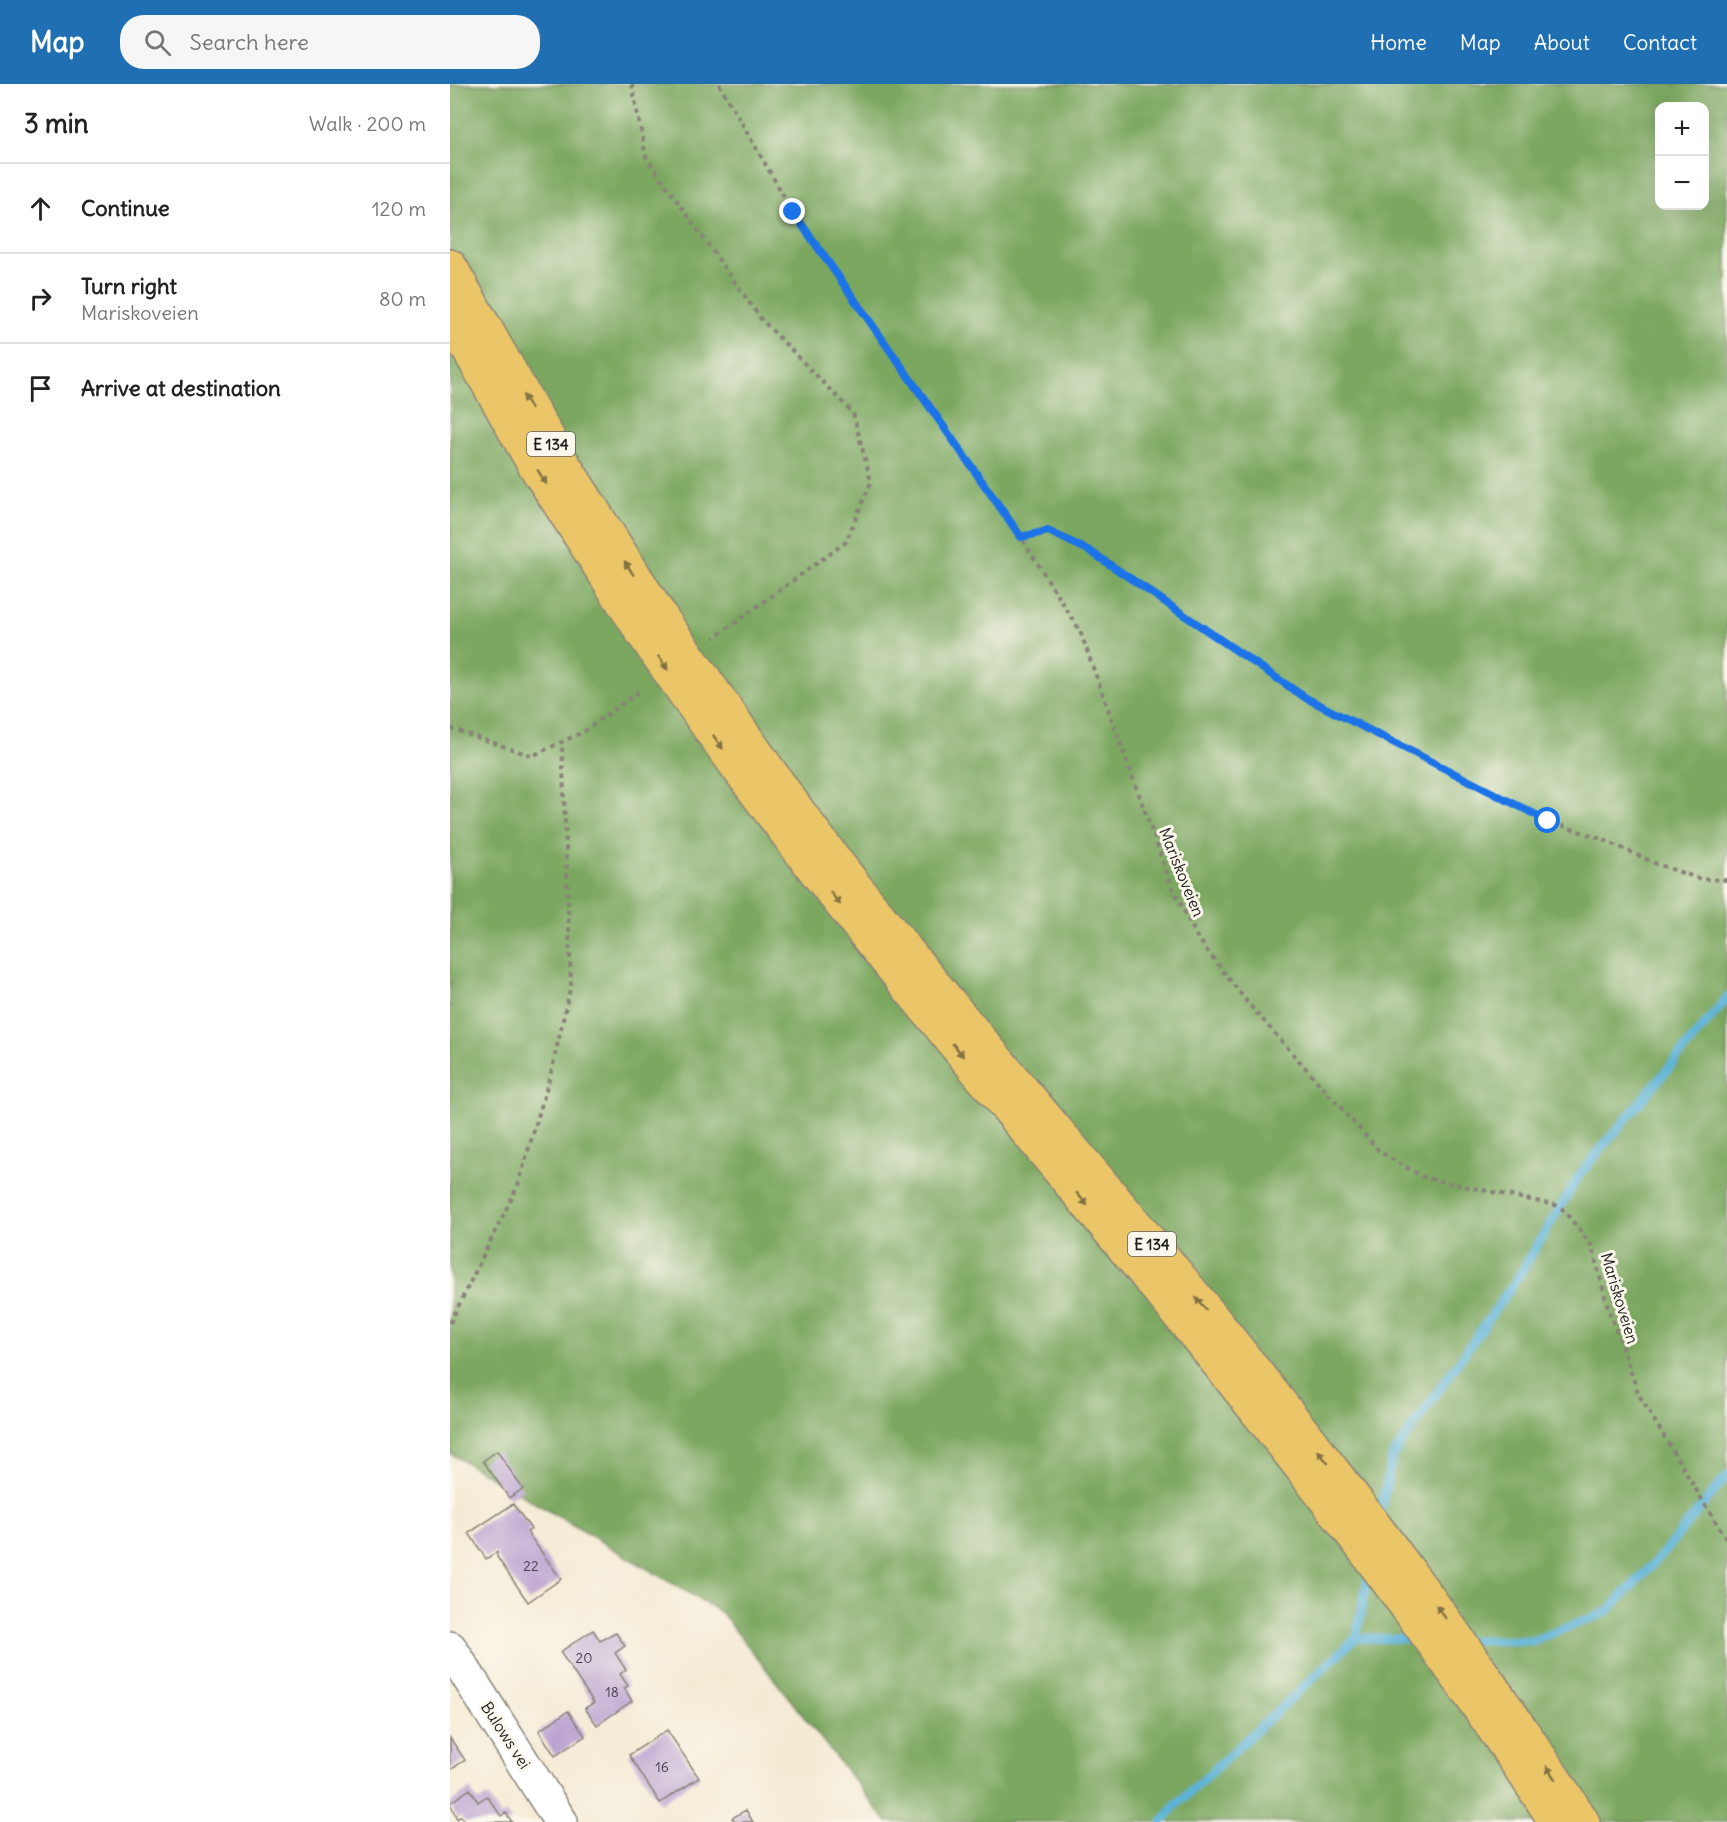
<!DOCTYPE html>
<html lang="en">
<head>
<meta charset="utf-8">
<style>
	:root { --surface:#fff; --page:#f6f6f6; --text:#222; --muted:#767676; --line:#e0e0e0; --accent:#1f6fb2 }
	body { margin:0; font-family:Delius,sans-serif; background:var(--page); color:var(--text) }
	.controls { position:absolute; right:18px; top:18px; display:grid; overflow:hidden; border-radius:12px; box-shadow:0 6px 24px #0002 }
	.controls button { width:54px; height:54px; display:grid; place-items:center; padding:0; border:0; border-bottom:2px solid var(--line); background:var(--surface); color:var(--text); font:30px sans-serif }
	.stop { position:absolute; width:18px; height:18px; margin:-14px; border:4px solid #1a73e8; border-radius:50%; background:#fff }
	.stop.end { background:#1a73e8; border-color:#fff; box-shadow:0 2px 6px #0008 }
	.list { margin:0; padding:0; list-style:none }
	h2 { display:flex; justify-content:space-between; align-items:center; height:78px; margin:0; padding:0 24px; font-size:26px }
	h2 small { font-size:20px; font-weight:400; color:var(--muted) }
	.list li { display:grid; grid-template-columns:39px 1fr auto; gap:18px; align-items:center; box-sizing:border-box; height:90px; padding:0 24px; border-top:2px solid var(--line) }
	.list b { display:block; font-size:22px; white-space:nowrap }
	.list p { margin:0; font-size:20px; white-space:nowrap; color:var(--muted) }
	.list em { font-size:20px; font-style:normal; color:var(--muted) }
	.icon { flex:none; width:33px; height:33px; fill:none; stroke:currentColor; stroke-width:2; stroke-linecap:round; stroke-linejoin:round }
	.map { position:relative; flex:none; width:1277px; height:1738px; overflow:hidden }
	header { display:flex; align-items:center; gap:36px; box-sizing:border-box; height:84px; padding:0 30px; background:var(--accent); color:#fff }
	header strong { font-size:28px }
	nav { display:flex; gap:33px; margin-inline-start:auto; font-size:21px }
	.search { width:420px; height:54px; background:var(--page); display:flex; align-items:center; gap:15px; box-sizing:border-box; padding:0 21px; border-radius:24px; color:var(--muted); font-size:22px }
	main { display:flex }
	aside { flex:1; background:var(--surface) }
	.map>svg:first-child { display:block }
</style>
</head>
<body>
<header>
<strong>Map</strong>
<div class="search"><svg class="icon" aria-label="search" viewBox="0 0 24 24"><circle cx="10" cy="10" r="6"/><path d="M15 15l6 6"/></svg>Search here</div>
<nav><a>Home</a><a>Map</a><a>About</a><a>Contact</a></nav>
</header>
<main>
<aside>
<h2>3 min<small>Walk · 200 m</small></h2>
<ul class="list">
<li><svg class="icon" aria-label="ahead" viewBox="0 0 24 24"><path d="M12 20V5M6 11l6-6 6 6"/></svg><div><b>Continue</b></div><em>120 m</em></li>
<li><svg class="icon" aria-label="right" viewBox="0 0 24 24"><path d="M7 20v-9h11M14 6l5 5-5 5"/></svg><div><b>Turn right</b><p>Mariskoveien</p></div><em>80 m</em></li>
<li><svg class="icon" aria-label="arrive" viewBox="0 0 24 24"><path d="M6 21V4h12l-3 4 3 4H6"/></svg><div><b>Arrive at destination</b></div></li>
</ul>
</aside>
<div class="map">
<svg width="1277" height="1738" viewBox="0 0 1277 1738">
	<rect width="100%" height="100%" fill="#fbf7ec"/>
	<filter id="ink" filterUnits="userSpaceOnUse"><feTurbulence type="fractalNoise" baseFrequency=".0167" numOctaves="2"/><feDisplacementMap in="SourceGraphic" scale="12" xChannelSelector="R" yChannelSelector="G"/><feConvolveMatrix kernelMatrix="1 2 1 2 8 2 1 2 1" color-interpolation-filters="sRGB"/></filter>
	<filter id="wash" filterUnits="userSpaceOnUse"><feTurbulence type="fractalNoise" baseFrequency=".008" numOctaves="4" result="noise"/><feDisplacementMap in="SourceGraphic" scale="24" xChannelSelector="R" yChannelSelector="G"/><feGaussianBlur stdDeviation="1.35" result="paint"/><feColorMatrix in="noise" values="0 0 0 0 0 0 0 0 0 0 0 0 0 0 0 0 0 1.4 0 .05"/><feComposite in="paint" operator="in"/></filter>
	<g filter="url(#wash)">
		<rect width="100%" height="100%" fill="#f5ead4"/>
		<path fill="#7ca760" stroke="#4c623e" stroke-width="1.5" fill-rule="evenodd" d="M0,0H1277V1738H437L271,1528L0,1369ZM1210,22H1254V122H1210Z"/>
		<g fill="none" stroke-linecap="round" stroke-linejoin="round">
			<path stroke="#5bb2d7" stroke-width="9" d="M929,1436L942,1373L1068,1193L1130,1090L1277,914
				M906,1554L919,1488
				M1017,1556L1082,1557L1157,1528L1208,1475L1277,1392
				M712,1738L724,1723L906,1554L970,1555"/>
		</g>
		<g id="blocks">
			<path fill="#b9a1d0" d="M47,1367L73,1405L59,1414L33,1377Z
				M63,1420L81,1445L77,1448L111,1495L78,1518L47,1473V1468L36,1475L19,1449Z
				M143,1546L150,1557L166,1549L175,1562L165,1569L176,1586L170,1590L178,1602L174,1604L182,1617L147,1641L135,1624L144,1619L110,1568Z
				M118,1627L135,1652L105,1672L89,1647Z
				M217,1646L249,1694L210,1719L179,1671Z
				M0,1654L15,1676L0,1686Z
				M20,1705L28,1718L37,1712L51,1732L56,1729L62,1738H15L11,1732L7,1735L0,1719Z
				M296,1726L303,1738H285L282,1734Z"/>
		</g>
	</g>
	<g filter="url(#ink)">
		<use href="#blocks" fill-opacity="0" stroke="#888378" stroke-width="1.5"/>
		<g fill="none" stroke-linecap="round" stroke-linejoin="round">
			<g stroke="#888378" stroke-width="36">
				<path id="minor" d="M0,1564L111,1738"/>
			</g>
			<g stroke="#888378" stroke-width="36">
				<path id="highway" d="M0,182L106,368L211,533
					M0,233L83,379L192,548
					M254,594C293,649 331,705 372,759C483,905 606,1043 723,1185C868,1363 1008,1545 1133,1738
					M235,610C400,848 594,1062 775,1288C892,1433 1005,1582 1106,1738"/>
			</g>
			<path stroke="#888378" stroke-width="4" stroke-dasharray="4.5 4.5" stroke-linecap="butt" d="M182,0L196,73L311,235L403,329L421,398L396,458L264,554
				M269,0L343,128L571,453L630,547L721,800L747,853L797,918L930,1068L975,1094L1110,1122L1142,1162L1158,1224L1189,1311L1277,1457
				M571,453L598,447L640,467L857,614L1098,737L1152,755L1207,780L1250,795L1277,796
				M0,644L82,672L133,648L192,605
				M0,1239L68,1101L102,985L121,900L112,658"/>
			<use href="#minor" stroke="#fff" stroke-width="33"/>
			<use href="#highway" stroke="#ebc669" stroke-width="33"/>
			<g stroke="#888378" stroke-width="36" stroke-linecap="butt">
				<path id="highway-bridge" d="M211,533L254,594
					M192,548L235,610"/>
			</g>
			<use href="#highway-bridge" stroke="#ebc669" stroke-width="33"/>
		</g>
		<defs><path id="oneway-solid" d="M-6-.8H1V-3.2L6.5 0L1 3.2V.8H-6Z" transform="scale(1.5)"/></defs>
		<g fill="#847142">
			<use href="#oneway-solid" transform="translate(77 318) rotate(-120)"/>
			<use href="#oneway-solid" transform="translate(92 393) rotate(58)"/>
			<use href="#oneway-solid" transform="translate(179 484) rotate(-123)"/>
			<use href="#oneway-solid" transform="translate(213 579) rotate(55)"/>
			<use href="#oneway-solid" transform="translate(268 658) rotate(55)"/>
			<use href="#oneway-solid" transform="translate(385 814) rotate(52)"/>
			<use href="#oneway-solid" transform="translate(508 966) rotate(50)"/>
			<use href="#oneway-solid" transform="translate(632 1115) rotate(50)"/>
			<use href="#oneway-solid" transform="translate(751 1220) rotate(-129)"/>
			<use href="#oneway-solid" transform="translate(873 1373) rotate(-128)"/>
			<use href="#oneway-solid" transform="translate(991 1528) rotate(-126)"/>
			<use href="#oneway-solid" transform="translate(1101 1689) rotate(-123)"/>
		</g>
	</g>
	<g fill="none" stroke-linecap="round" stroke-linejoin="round" filter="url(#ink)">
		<path stroke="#1a73e8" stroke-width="8" d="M343,128L571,453L598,447L640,467L856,614L1098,737"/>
	</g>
	<g text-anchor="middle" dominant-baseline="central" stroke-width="6" stroke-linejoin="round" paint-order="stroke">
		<g font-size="14" fill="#433d49">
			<text x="81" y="1482">22</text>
			<text x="134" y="1574">20</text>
			<text x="162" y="1608">18</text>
			<text x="212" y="1683">16</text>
		</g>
		<g fill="#fbf7ec" stroke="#5f5e5a" stroke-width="1.5">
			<rect x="77" y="348" width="48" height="24" rx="4.5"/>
			<rect x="678" y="1148" width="48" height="24" rx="4.5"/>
		</g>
		<g font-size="15" font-weight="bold" fill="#1c1c1c">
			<text x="101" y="360">E 134</text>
			<text x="702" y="1160">E 134</text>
		</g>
		<g font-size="16" fill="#1c1c1c" stroke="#fbf7ec">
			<text transform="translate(732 788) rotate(68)">Mariskoveien</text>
			<text transform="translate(1170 1214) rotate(73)">Mariskoveien</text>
			<text transform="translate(56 1651) rotate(57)">Bulows vei</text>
		</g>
	</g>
</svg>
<div class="controls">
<button>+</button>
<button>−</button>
</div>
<div class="stop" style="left:1098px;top:737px"></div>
<div class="stop end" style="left:343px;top:128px"></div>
</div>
</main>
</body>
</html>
